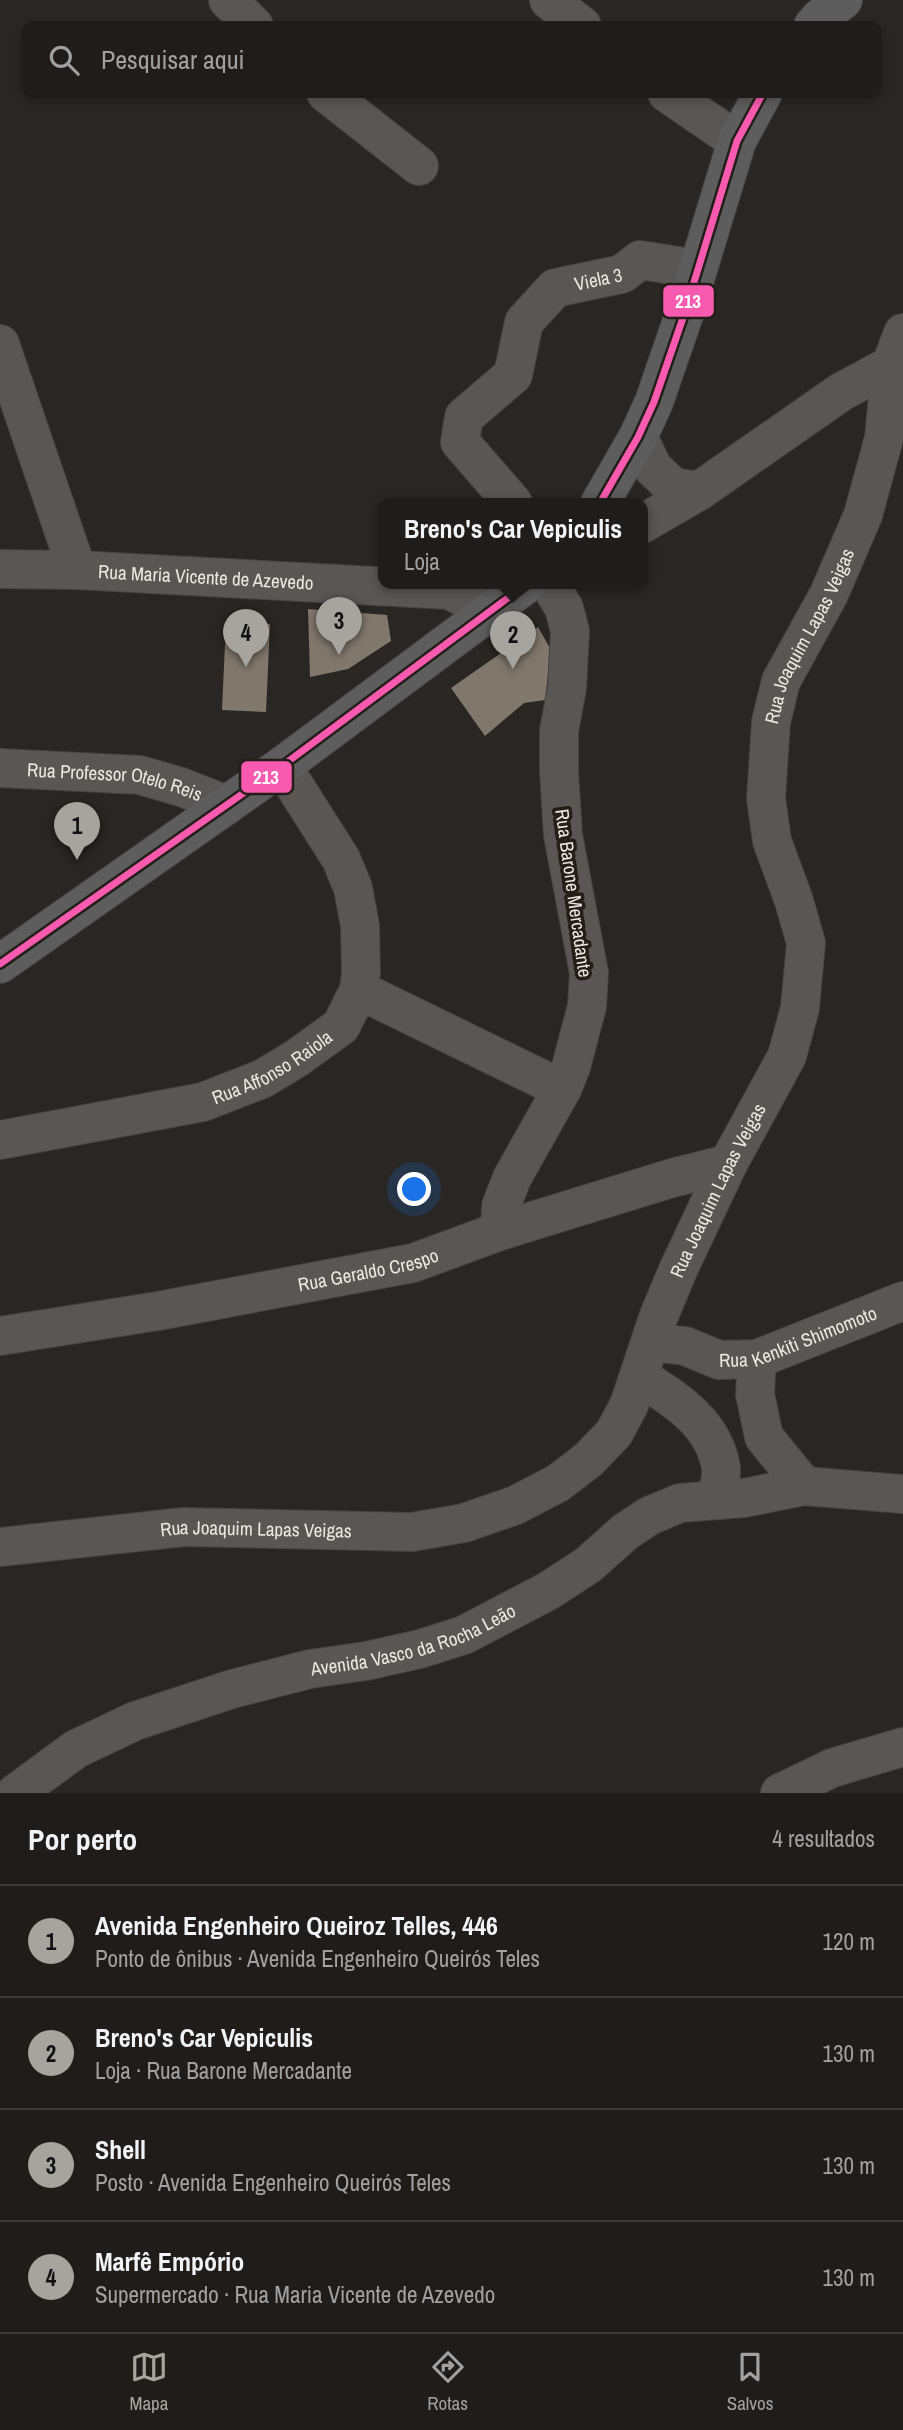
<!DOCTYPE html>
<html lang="pt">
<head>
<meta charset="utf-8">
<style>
	:root { --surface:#1f1c1a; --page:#2c2927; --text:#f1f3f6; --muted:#a1a1a2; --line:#3c3a39; --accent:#a7a4a0 }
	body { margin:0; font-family:"Archivo Narrow",sans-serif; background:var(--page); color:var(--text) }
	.you { position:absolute; left:415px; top:1190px; width:24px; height:24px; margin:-18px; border:5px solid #fff; border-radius:50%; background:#1a73e8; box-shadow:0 0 0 10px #1a73e833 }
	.badge { display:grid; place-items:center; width:46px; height:46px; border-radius:50%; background:var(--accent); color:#111; font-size:23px; font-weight:700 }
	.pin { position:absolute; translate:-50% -58px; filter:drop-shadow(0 2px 4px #0008) }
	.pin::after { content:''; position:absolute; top:37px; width:24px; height:21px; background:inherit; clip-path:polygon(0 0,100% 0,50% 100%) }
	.popup { position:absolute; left:378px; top:498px; width:270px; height:91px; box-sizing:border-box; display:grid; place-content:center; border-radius:14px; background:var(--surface); filter:drop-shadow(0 2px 5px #0005); font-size:23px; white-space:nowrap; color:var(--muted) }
	.popup b { font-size:26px; color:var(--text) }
	.popup::after { content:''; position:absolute; left:50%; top:100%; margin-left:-14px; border:14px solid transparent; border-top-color:var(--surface) }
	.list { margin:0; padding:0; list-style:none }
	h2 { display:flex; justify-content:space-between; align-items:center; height:91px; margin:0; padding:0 28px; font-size:30px }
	h2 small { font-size:23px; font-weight:400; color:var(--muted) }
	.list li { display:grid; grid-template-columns:46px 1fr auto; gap:21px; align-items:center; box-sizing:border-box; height:112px; padding:0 28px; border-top:2px solid var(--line) }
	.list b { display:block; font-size:26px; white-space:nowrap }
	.list p { margin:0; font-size:23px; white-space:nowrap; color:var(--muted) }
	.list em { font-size:23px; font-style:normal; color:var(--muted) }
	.icon { flex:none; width:38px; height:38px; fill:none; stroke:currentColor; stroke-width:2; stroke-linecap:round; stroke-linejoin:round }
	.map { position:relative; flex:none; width:903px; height:1793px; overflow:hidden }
	.search { position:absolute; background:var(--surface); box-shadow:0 4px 10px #0003; left:21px; right:21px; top:21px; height:77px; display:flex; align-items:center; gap:18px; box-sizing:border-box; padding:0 24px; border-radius:14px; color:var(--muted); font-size:26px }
	.sheet { height:539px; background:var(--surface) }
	nav { display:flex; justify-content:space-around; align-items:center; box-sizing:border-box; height:98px; border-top:2px solid var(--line); background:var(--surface); font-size:19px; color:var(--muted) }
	nav a { display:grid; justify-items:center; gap:4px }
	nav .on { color:var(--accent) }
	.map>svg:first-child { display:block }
</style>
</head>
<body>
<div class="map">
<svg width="903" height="1793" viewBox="0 0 903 1793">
	<rect width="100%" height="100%" fill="#292623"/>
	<path fill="#81786d" d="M308,609L387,615L391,641L348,669L310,677Z
		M226,622L270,624L266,712L222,710Z
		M538,627L551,650L545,700L524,703L485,736L451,688Z"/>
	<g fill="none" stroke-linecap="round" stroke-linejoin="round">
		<g stroke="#454240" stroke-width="40">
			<g id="minor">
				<path d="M228,0L254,26"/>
				<path d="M549,0L582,26"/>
				<path d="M326,93L419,166"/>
				<path d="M667,93L737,141"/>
				<path d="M0,344L77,570"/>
				<path d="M638,437L653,468L673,487L699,491"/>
				<path id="s1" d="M513,503L460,442L464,417L513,375L524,322L555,288L622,274L640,260L698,269"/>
				<path d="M642,524L699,491L841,392L891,365"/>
				<path id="s2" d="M0,569L77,570L449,590L491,611"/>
				<path id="s3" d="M0,768L140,775L181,787L227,805"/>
				<path d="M359,990L562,1089"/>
				<path id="s4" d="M0,1140L203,1102L262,1079L297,1058L341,1026L359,990L361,972L360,926L353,888L341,859L282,766"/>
				<path d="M500,1231L501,1206L512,1178L562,1089L571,1067L587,1006L589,973L563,835L559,772V731L567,688L570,631L564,608L549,583"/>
				<path id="s5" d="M0,1336L158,1311L413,1263L500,1231L568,1210L672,1178L728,1164"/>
				<path id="s6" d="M651,1342L685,1346L719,1360L757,1359L903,1301"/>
				<path d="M757,1359L755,1394L764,1437L804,1486"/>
				<path d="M639,1376C674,1399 714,1422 721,1468C722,1478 718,1490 717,1500"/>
				<path id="s7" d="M0,1547L184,1527L412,1532L464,1523L516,1505L558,1483L588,1460L614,1433L629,1405L658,1318L678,1270L728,1164L787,1056L800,1008L806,943L794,901L772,841L766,798L771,722L781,681L829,594L863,515L884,438L891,365L903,333"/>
				<path id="s8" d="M16,1793L76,1749L135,1721L232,1689L310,1669L366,1661L420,1649L464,1635L548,1591L588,1565L625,1532L649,1516L680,1503L744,1498L804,1486L903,1494"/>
				<path d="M780,1793L832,1768L903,1747"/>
			</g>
		</g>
		<g stroke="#454240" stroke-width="40">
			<path id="major" d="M813,26L820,18L843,0
				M600,503L638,437L654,402L685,312L737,141L763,93
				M0,964L282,766L528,583"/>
		</g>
		<use href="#minor" stroke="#595654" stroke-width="38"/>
		<use href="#major" stroke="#5e5d5e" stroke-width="38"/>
		<g stroke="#231e17" stroke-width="12">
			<path id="bus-1" d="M600,503L638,437L654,402L685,312L737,141L763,93
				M0,964L282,766L528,583"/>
		</g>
		<use href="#bus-1" stroke="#f75aaf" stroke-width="7"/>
	</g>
	<g text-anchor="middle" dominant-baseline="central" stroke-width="7" stroke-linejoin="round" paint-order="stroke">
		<g font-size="19" fill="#ebe8e3" stroke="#231e17">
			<text stroke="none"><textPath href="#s1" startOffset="315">Viela 3</textPath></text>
			<text stroke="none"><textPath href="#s2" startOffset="206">Rua Maria Vicente de Azevedo</textPath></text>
			<text stroke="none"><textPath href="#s7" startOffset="1496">Rua Joaquim Lapas Veigas</textPath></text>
			<text stroke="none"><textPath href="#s3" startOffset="116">Rua Professor Otelo Reis</textPath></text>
			<text transform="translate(574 893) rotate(82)">Rua Barone Mercadante</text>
			<text stroke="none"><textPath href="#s4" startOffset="284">Rua Affonso Raiola</textPath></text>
			<text stroke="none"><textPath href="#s7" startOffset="908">Rua Joaquim Lapas Veigas</textPath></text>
			<text stroke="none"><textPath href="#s5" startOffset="374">Rua Geraldo Crespo</textPath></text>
			<text stroke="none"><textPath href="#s6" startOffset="154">Rua Kenkiti Shimomoto</textPath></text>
			<text stroke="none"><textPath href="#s7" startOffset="257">Rua Joaquim Lapas Veigas</textPath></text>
			<text stroke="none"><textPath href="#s8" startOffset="430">Avenida Vasco da Rocha Leão</textPath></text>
		</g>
	</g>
	<g stroke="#231e17" stroke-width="2.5">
		<rect x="662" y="284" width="53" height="34" rx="7" fill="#f75aaf"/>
		<rect x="240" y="760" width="53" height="34" rx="7" fill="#f75aaf"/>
	</g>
	<g font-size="19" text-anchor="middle" font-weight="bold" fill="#fff">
		<text x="688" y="308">213</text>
		<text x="266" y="784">213</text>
	</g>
</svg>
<div class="you"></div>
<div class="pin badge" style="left:77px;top:860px">1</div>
<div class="pin badge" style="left:513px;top:669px">2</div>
<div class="popup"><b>Breno's Car Vepiculis</b>Loja</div>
<div class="pin badge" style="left:339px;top:655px">3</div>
<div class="pin badge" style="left:246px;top:667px">4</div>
<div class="search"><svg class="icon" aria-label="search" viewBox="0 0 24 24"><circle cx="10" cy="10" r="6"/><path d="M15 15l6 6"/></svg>Pesquisar aqui</div>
</div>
<section class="sheet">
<h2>Por perto<small>4 resultados</small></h2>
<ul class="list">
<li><span class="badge">1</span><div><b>Avenida Engenheiro Queiroz Telles, 446</b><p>Ponto de ônibus · Avenida Engenheiro Queirós Teles</p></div><em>120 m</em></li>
<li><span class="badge">2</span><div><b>Breno's Car Vepiculis</b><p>Loja · Rua Barone Mercadante</p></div><em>130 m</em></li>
<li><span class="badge">3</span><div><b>Shell</b><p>Posto · Avenida Engenheiro Queirós Teles</p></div><em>130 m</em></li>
<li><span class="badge">4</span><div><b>Marfê Empório</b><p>Supermercado · Rua Maria Vicente de Azevedo</p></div><em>130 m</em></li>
</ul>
</section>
<nav>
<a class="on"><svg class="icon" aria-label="map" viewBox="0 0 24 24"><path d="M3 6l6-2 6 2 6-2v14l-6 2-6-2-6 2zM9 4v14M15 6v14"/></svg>Mapa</a>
<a><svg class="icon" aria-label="directions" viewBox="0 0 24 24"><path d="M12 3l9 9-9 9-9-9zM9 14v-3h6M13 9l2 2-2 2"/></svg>Rotas</a>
<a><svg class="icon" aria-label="saved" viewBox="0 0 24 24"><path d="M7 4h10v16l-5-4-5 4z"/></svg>Salvos</a>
</nav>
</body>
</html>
